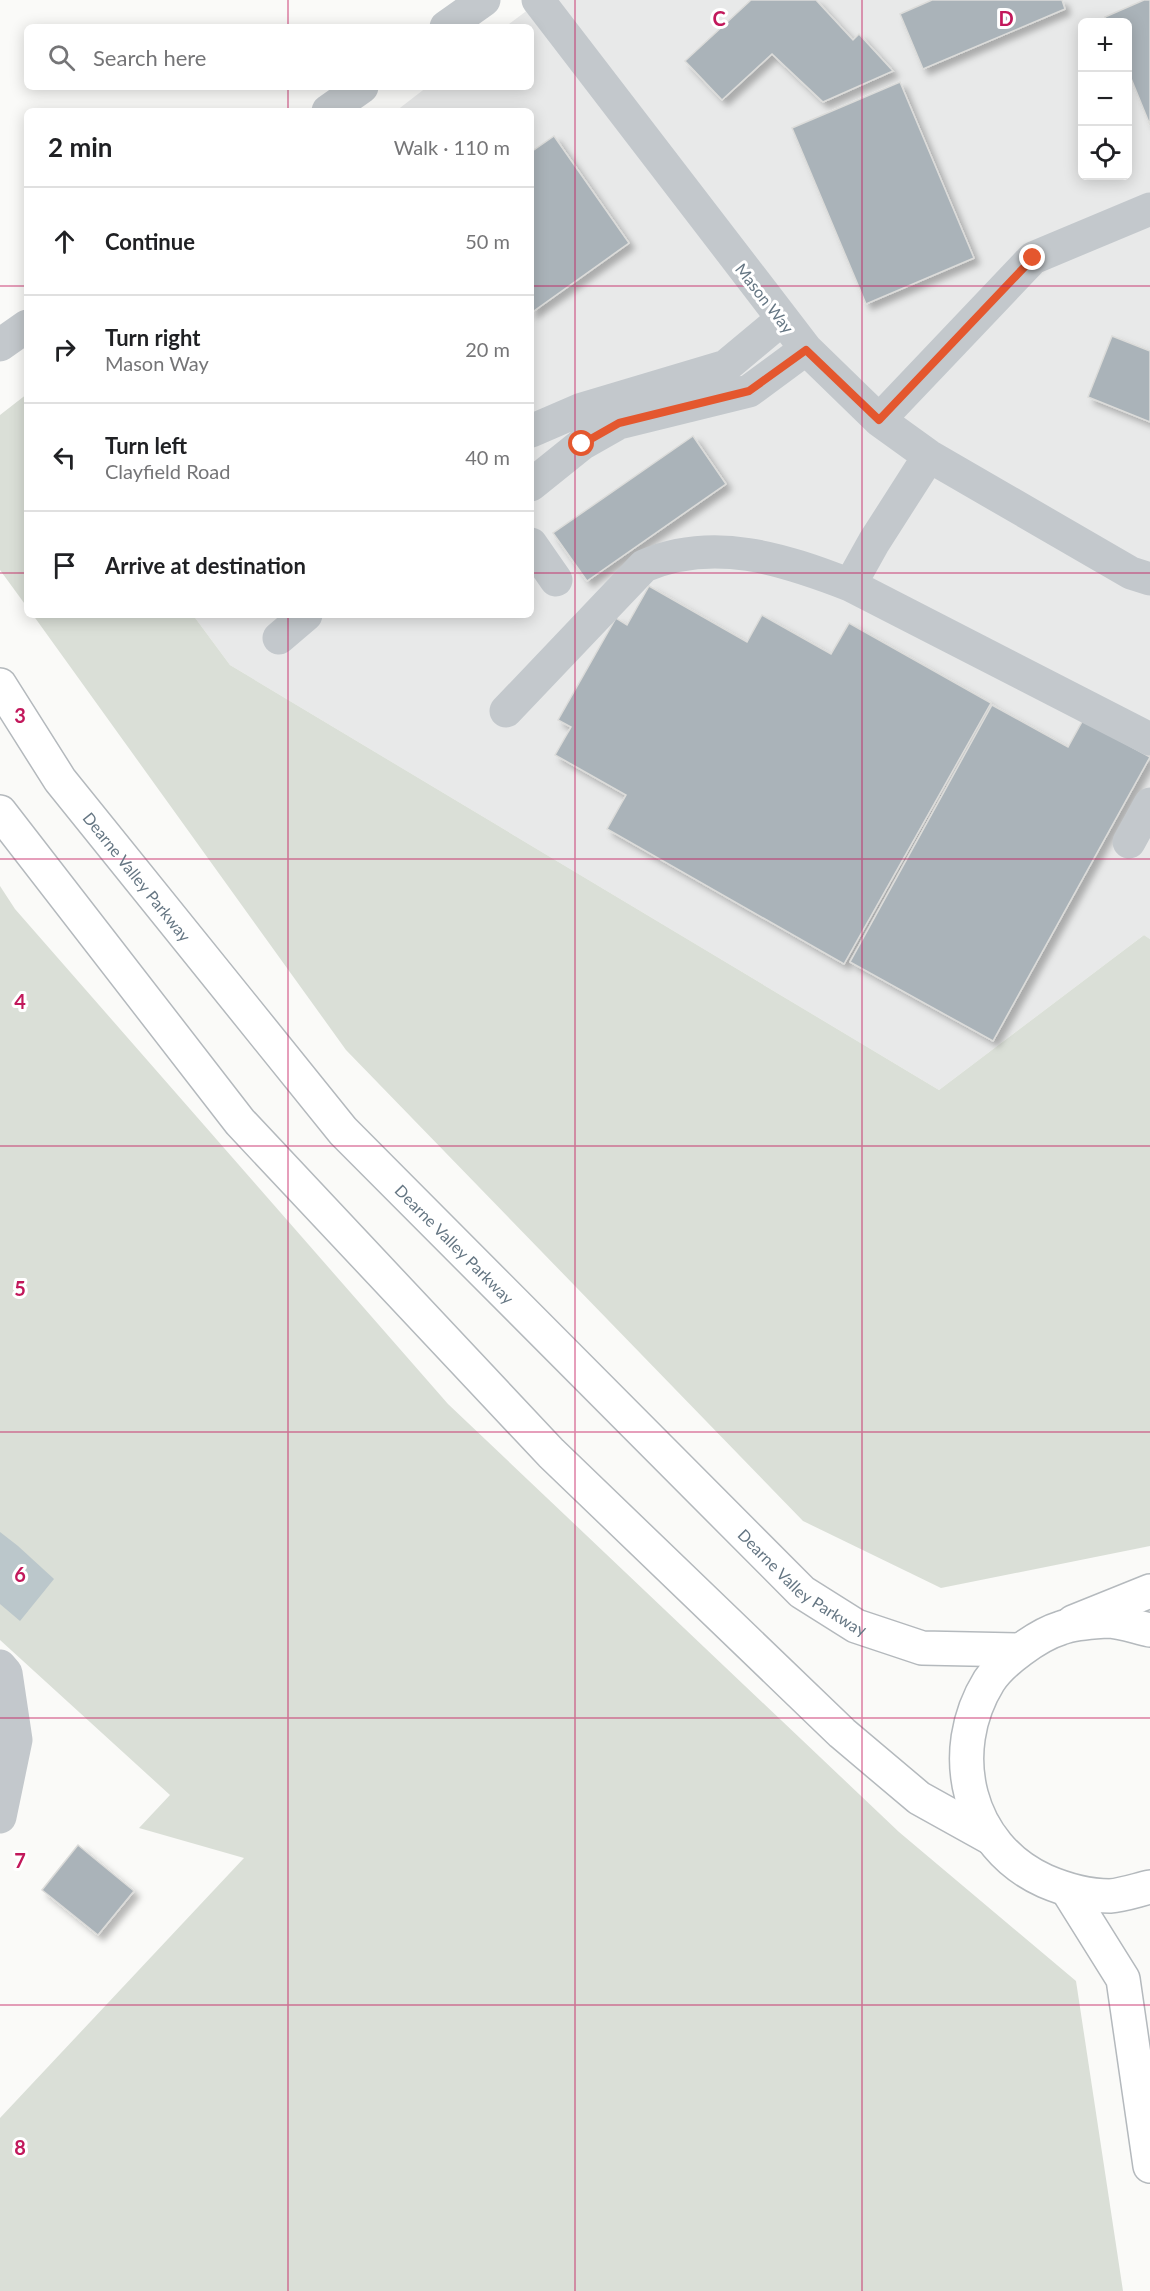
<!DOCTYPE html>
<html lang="en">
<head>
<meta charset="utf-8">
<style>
	:root { --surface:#fff; --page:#f6f6f6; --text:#202124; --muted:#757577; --line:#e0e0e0 }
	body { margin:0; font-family:Lato,sans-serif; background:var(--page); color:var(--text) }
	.controls { position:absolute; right:18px; top:18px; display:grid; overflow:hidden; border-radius:9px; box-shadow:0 3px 15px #0003 }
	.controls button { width:54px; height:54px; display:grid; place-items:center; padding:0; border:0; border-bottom:2px solid var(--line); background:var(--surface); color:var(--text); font:30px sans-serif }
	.stop { position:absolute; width:18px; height:18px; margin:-14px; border:4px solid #e4572e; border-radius:50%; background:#fff }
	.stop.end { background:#e4572e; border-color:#fff; box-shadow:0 2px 6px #0008 }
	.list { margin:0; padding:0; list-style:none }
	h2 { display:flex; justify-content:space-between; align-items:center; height:78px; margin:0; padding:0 24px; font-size:26px }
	h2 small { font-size:20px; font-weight:400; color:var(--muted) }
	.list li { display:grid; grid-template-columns:39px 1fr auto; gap:18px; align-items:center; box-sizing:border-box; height:108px; padding:0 24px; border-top:2px solid var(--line) }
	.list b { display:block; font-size:22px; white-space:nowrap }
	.list p { margin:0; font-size:20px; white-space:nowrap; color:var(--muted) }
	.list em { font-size:20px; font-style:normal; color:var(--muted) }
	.icon { flex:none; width:33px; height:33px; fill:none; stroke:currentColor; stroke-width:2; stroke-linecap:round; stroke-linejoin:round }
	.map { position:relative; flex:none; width:1150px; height:2291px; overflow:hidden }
	.search { position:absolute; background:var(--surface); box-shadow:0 3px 15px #0003; left:24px; top:24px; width:510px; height:66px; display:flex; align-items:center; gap:15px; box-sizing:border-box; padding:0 21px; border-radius:9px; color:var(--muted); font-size:22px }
	.panel { position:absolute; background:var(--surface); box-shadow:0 3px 15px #0003; left:24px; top:108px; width:510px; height:510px; border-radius:9px }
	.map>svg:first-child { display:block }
</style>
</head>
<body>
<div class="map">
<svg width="1150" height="2291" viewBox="0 0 1150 2291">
	<defs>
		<filter id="shadow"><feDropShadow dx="5.5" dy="5.5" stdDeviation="3" flood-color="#0004"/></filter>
	</defs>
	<rect width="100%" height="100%" fill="#fafaf8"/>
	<path fill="#e8e9e9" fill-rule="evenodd" d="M541,0H1150V939L1144,935L939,1090L230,665L193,615H531V111H396L427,87H531V27H505ZM1082,22H1128V176H1082Z"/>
	<path fill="#dadfd7" d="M27,394V607L0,570V415Z
		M33,615H193L230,665L939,1090L1144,935L1150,939V1546L941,1588L803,1521L346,1050Z
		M0,886L15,909L448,1404L899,1832L1076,1981L1123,2291H0V2118L244,1858L139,1828L170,1795L0,1640Z"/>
	<path fill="#bbc7cb" d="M0,1532L18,1546L54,1579L20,1621L0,1604Z"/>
	<path fill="#aab3b9" stroke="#dcdcda" stroke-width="1.5" filter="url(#shadow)" d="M751,0H816L853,40L859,34L893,71L823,102L772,54L722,100L685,61Z
		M932,0H1062L1065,9L923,69L900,14Z
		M1144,0H1150V125L1128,71V22H1107L1105,17Z
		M900,82L974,258L866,304L792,128Z
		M554,136L629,243L531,313V152Z
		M1112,336L1150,351V422L1088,397Z
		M693,436L726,484L587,581L553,533Z
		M649,586L747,642L762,615L831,654L849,623L991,703L844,964L607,829L626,795L555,755L571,727L558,720L616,618L627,625Z
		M992,705L1068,747L1083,720L1150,757L993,1041L850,962Z
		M78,1845L134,1891L98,1935L42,1890Z"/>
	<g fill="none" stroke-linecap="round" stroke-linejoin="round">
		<g stroke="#b5babe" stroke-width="36">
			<path id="major" d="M1073,1622L1150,1591"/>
		</g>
		<g stroke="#b4b9bd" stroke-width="36">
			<g id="highway">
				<path id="s1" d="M0,685L60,780L343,1131L802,1592L856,1626L922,1648L1019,1650"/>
				<path d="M0,812L240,1122L551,1453L842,1733L919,1798L991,1838"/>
				<path d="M1150,1630C1136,1627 1120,1621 1106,1621C1092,1622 1073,1623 1061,1628C1038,1635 1002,1661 989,1681C945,1752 967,1846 1045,1881C1066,1890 1087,1896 1110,1896C1123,1895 1137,1890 1150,1887"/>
				<path d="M1068,1891L1123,1979L1150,2166"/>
			</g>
		</g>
		<path stroke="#c3c8cc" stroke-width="33" d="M538,0L806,349L879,420L929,456L1131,573L1150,579
			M446,27L484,0
			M328,111L362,87
			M0,345L27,326
			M879,420L1033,258L1150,209
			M531,431L582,409L726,366L781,320
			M531,485L582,444L619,423L749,391L806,349
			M531,544L556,580
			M850,585L1150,739
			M279,638L306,615
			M506,711L644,566C714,536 783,559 850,585L874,542L929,456
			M1129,842L1150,804
			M0,1666L6,1673L16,1740L0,1817"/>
		<use href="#major" stroke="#fff" stroke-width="33"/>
		<use href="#highway" stroke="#fff" stroke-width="33"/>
	</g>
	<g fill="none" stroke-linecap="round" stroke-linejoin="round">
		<path stroke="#e4572e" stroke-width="8" d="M582,444L619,423L749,391L806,350L879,420L1033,258"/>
	</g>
	<path fill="none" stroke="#c2185b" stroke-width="1.5" stroke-opacity="0.55" d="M288,0V27M575,0V2291M862,0V2291M288,87V111M0,286H27M531,286H1150M0,573H27M531,573H1150M288,615V2291M0,859H1150M0,1146H1150M0,1432H1150M0,1718H1150M0,2005H1150"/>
	<g text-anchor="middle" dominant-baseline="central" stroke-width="6" stroke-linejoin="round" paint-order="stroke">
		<g font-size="16" fill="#657683" stroke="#fff">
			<text transform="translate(765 298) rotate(52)">Mason Way</text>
			<text stroke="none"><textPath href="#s1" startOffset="236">Dearne Valley Parkway</textPath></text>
			<text stroke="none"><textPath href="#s1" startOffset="722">Dearne Valley Parkway</textPath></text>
			<text stroke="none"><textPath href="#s1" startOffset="1208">Dearne Valley Parkway</textPath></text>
		</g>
	</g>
	<g font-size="20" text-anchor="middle" font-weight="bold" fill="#c2185b" stroke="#fff" stroke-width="6" stroke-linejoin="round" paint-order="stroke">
		<text x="719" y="26">C</text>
		<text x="1006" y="26">D</text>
		<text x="20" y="723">3</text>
		<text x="20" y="1009">4</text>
		<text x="20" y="1296">5</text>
		<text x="20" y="1582">6</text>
		<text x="20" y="1868">7</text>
		<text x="20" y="2155">8</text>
	</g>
</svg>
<div class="controls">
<button>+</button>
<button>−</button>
<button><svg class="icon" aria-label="locate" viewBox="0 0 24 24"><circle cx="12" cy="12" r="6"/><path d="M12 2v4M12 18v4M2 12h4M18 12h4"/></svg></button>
</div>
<div class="stop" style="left:582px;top:444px"></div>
<div class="stop end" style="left:1033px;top:258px"></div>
<div class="search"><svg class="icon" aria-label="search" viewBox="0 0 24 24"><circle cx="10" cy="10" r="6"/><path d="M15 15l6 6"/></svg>Search here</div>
<section class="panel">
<h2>2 min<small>Walk · 110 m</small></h2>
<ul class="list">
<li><svg class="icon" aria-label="ahead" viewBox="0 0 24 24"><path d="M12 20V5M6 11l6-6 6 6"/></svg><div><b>Continue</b></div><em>50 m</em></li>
<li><svg class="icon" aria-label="right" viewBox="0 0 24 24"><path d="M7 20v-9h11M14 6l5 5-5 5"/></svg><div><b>Turn right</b><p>Mason Way</p></div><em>20 m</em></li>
<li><svg class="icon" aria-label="left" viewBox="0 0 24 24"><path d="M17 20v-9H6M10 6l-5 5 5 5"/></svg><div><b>Turn left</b><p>Clayfield Road</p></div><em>40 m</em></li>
<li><svg class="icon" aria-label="arrive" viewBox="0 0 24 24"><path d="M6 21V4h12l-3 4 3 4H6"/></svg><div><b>Arrive at destination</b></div></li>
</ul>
</section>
</div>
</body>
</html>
